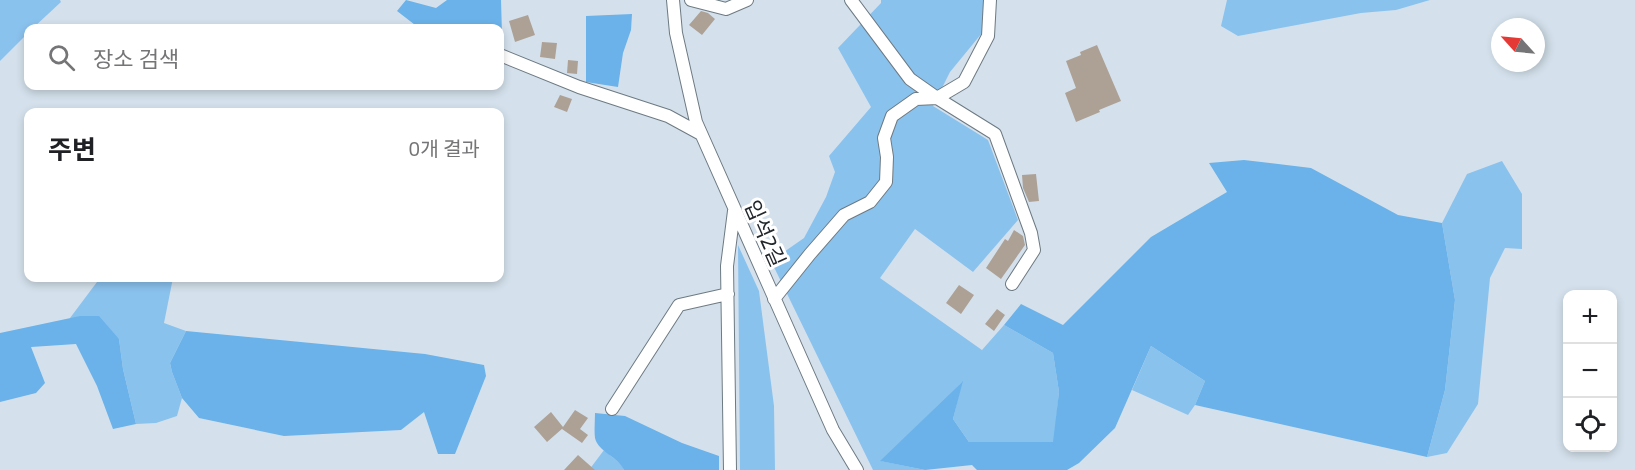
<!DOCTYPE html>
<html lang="ko">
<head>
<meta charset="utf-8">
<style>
	:root { --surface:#fff; --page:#f6f6f6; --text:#202124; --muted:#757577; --line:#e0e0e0 }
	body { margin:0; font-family:"Exo 2","Noto Sans KR",sans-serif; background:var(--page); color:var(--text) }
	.controls { position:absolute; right:18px; bottom:18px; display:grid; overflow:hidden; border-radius:12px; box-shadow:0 3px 9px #0003 }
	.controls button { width:54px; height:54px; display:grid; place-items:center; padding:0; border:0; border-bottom:2px solid var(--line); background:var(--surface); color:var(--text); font:30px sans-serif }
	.compass { position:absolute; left:1491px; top:18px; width:54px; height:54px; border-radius:50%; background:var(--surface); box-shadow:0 3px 9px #0003; rotate:297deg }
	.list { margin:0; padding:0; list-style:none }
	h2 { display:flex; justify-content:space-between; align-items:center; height:78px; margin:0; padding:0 24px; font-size:26px }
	h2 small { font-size:20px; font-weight:400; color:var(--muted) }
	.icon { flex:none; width:33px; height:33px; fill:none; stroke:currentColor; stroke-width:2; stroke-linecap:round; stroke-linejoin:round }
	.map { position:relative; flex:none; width:1635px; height:470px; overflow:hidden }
	.search { position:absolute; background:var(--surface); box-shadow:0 3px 9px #0003; left:24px; top:24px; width:480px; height:66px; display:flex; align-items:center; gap:15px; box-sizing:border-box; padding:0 21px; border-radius:12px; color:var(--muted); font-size:22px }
	.panel { position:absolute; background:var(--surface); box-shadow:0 3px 9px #0003; left:24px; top:108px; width:480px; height:174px; border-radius:12px }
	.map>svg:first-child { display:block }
</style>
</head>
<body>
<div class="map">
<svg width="1635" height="470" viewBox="0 0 1635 470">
	<rect width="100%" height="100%" fill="#d4e1ec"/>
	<path fill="#8ac2ee" d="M0,0H60L61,2L33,28H28V33L0,61Z
		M881,0H986L982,33L950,72L933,106L988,140L1018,220L973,272L915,229L880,278L982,350L1004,325L1053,353L1059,392L1054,442L1045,445L1015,442H969L953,419L962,382L881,461L925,470H873L771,261L804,238L826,197L835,172L829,156L871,107L838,48L881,3Z
		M1227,0H1430L1396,10L1361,13L1238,36L1221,26Z
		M1502,161L1522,194V249L1505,248L1490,278L1478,404L1447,453L1427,457L1445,390L1455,300L1442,223L1467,174Z
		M738,245L759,291L774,406L775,470H740Z
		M100,278H173L164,323L186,331L170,363L172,372L182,398L177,416L156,423L136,424L123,369L119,339L70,318Z
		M1151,346L1205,381L1195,405L1188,415L1132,390Z
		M604,450L622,465L624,470H589Z"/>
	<path fill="#6ab2e9" d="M406,0L436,8L447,0H501L502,34H500V28H419L397,11Z
		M632,14L631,30L623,53L618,87L586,82V16Z
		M1244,160L1311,168L1398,215L1442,223L1455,300L1445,390L1427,457L1195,405L1205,381L1151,346L1115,428L1079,463L1067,470H977L972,465L925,470L880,461L963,381L953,419L969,442H1053L1059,392L1053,353L1004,325L1021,304L1063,325L1151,237L1227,192L1209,163Z
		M80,316H99L119,339L123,369L136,424L113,429L97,386L76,344L31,347L45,383L36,393L0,402V333Z
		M186,331L425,354L484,365L486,376L455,454H438L424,412L401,430L284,436L199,418L182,398L172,372L170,363Z
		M595,413L625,416L682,443L719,456V470H624C619,457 598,452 595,438C594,430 595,421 595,413Z"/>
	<path fill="#ada196" d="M701,11L708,13L715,19L702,35L689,25Z
		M528,15L535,35L515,42L509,21Z
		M542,42L557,43L555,59L540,57Z
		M1097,45L1121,101L1099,110L1100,112L1076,122L1065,93L1076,88L1066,61L1081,55L1080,52Z
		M568,60L578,61L577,74L567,73Z
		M560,95L572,99L567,112L554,107Z
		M1036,174L1039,201L1029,202L1023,188L1022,175Z
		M1014,230L1023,236L1025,245L1001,279L986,268L1005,239L1008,241Z
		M959,285L974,295L961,314L946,303Z
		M997,309L1005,315L994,331L985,324Z
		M575,410L588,418L580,429L588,435L582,443L562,429L563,428L547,442L534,427L551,412L563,427Z
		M578,455L595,470H564Z"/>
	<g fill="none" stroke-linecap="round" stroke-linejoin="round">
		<g stroke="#6d7a83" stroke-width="14">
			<path id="minor" d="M673,0L676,33L696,122L833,430L857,470
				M691,0L726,9L747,0
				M851,0L910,79L937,98L995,134L1031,233L1034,250L1012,284
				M500,55L579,87L668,116L701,134
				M774,299L810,254L844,215L870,202L886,182L887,157L884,138L892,116L916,99L937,98L964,82L988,36L990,0
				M612,409L679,305L728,294
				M730,470L727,266L734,211"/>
		</g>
		<use href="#minor" stroke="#fff" stroke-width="12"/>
	</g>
	<g text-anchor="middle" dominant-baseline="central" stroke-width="6" stroke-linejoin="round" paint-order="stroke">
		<g font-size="21" fill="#22272b" stroke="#fff">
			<text transform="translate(766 233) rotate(66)">입석2길</text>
		</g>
	</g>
</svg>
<div class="controls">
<button>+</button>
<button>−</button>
<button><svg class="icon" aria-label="locate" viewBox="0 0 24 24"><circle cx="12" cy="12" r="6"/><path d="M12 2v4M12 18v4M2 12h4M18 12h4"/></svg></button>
</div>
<svg class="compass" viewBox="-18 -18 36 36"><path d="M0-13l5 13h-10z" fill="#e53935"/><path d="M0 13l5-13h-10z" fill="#757577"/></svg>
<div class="search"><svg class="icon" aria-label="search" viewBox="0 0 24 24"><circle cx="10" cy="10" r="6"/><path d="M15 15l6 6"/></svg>장소 검색</div>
<section class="panel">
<h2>주변<small>0개 결과</small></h2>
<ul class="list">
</ul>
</section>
</div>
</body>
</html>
